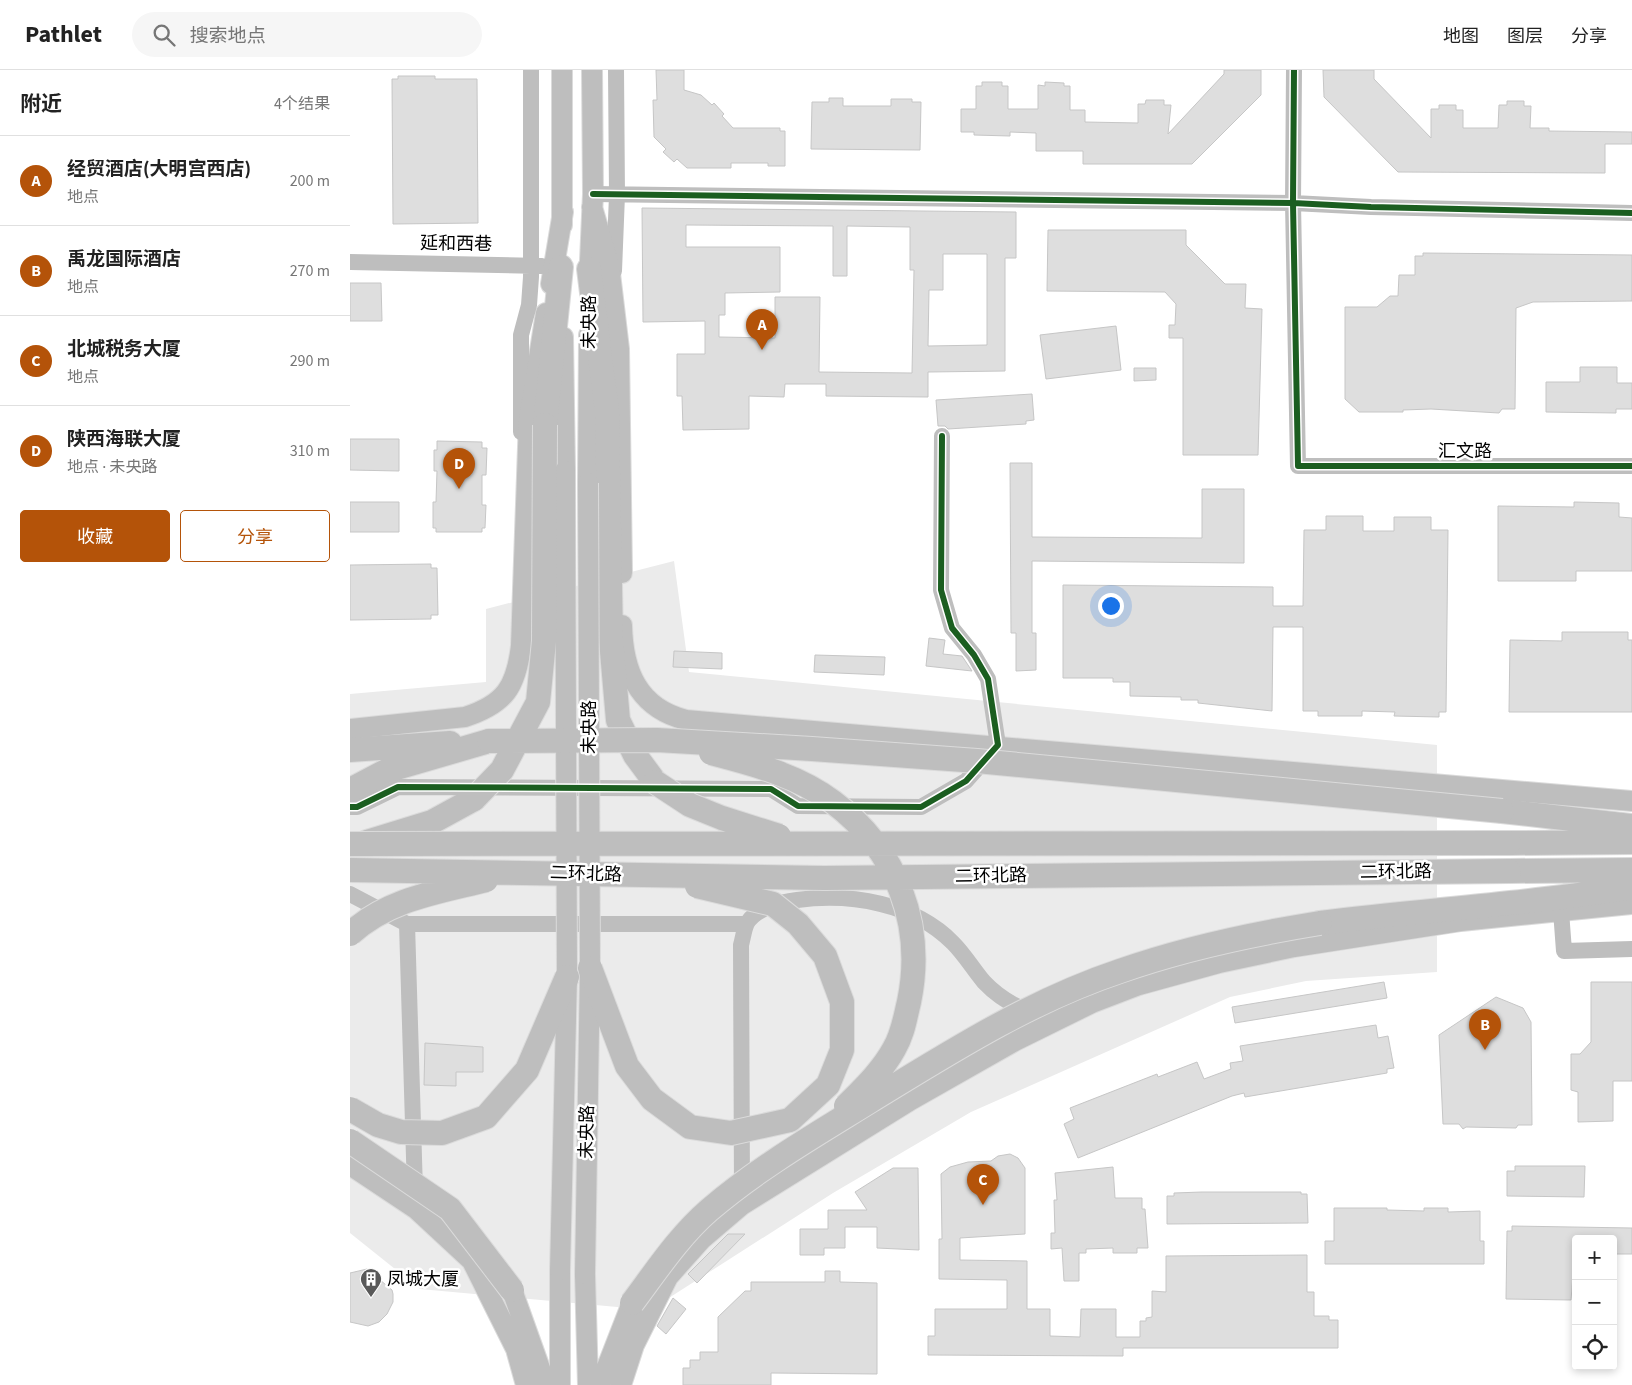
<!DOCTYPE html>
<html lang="zh">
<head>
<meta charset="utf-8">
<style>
	:root { --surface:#fff; --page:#f6f6f6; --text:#222; --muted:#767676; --line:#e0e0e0; --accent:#b45309 }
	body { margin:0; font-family:"Source Sans 3","Noto Sans SC",sans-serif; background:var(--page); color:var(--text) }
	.controls { position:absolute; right:15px; bottom:15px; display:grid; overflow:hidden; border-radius:5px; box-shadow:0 2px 8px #0003 }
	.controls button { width:45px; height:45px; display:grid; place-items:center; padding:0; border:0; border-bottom:1px solid var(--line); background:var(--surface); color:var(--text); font:25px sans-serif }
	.you { position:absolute; left:760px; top:535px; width:18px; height:18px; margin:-12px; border:4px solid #fff; border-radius:50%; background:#1a73e8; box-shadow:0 0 0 8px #1a73e833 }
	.badge { display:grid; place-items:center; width:32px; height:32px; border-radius:50%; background:var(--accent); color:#fff; font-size:16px; font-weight:700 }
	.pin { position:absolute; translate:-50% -41px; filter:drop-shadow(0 1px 2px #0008) }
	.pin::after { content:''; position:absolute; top:26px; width:18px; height:15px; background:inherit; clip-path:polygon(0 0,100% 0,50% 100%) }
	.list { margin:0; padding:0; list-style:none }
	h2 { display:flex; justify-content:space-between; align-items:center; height:65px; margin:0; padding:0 20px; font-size:21px }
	h2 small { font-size:16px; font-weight:400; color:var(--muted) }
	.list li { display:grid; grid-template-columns:32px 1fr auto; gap:15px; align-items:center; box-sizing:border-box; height:90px; padding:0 20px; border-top:1px solid var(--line) }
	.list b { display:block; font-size:19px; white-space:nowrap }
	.list p { margin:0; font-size:16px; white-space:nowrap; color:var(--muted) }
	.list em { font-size:16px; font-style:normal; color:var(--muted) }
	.actions { display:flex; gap:10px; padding:15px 20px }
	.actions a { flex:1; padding:11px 0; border:1px solid var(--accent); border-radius:5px; text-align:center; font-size:18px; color:var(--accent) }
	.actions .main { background:var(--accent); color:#fff }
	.icon { flex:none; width:28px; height:28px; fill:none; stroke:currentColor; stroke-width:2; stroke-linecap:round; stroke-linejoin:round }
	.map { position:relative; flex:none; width:1282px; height:1315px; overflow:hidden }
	header { display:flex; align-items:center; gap:30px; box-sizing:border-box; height:70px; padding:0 25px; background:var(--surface); border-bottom:1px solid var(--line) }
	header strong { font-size:24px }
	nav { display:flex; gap:28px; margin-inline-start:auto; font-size:18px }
	.search { width:350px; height:45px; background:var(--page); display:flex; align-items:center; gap:12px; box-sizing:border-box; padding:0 18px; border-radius:28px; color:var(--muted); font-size:19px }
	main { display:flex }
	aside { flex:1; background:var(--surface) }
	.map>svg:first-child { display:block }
</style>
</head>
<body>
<header>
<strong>Pathlet</strong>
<div class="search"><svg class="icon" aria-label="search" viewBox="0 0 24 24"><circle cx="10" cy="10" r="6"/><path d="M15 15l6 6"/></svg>搜索地点</div>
<nav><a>地图</a><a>图层</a><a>分享</a></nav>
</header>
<main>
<aside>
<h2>附近<small>4个结果</small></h2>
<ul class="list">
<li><span class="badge">A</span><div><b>经贸酒店(大明宫西店)</b><p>地点</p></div><em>200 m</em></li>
<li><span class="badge">B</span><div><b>禹龙国际酒店</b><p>地点</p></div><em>270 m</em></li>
<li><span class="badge">C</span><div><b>北城税务大厦</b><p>地点</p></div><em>290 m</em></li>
<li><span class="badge">D</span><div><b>陕西海联大厦</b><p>地点 · 未央路</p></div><em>310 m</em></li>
</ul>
<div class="actions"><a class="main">收藏</a><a>分享</a></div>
</aside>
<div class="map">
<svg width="1282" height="1315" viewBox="0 0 1282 1315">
	<rect width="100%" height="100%" fill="#fff"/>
	<path fill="#ebebeb" d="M324,491L339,602L1087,675V902L956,911L880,927L621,1042L483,1123L300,1240L70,1219L0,1163V624L136,612V539Z"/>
	<path fill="#dedede" stroke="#c6c6c6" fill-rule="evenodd" d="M306,0H334V20L351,25L362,35L364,33L374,44L372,46L383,58H430V61H435V96H418V93H381V98H337L327,89L324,92L313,82L316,79L304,67L303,30H307Z
		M874,0H911V25L842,94H733V81H686V63L660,62V66L624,65V62H611V39H626V16H632V12H652V16H658V39H688V15L695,16V12L714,13V16H720V40H735V52L788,53V34H795L796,30H814V35H821L818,64L874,4Z
		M973,0H1024V9L1081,68V39H1089V35H1106V40H1113V58H1148L1149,35H1157V31H1174V36H1181L1180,58H1199V61L1282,62V74H1255V103L1048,102L974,27Z
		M48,6H85V9H127L128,153L43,154L42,9H48Z
		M479,28H493V36H541V29H562V32H571L570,80L461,79L462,32H479Z
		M292,138L666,142V188H655V301L578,302V327L476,326V314H435L434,327L399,326V359L333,360L332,326H327V284H355V251L293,252ZM336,155L483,156V206H497V156L560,157V200H564L562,303L469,302L470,227H425V268L369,267V245H375V223L430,222V177H336ZM593,184H637V275L578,276L579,220H593Z
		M698,160H836V175L875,214H896L895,238L912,239L908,385H833V268H819V255H825L826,234L815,222L697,221Z
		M1073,183L1282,185V231L1183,232L1166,238L1165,339H1152L1149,343L1081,339L1053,340V342H1009L995,329V237H1027L1040,226H1048L1049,205H1065V186H1073Z
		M0,213H31L32,251H0Z
		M766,256L771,300L696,309L690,265Z
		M1230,297H1267V313H1282V339H1266V343L1196,342V312H1230Z
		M784,298H806V310L784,311Z
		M682,324L684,350L676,351V354L598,359L595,356H588L586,330Z
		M0,369H49V401L0,400Z
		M87,371L132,372V378H137L136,405H132V435H136L135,458H132V462H86V458H83V432H86L87,401H84V380H87Z
		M660,393H682V467L852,468V419H894V493L682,491V563H686V600L666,601V563H661Z
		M0,432H49V462H0Z
		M1224,432L1269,433V447L1282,448V501H1226V511H1148V436L1224,437Z
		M976,446H1013V461H1044V447H1081V460H1098L1096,642H1089V647L1044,646L1045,642L1012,641V646H968V641H953V557H923L922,641L848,633V630H831V627L780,626V612H763V608H713V515L923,517V536H953L954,460H976Z
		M81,494V498H87L88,545H81V549L0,550V495Z
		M1212,562H1278V570H1282V642H1159L1160,570L1212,571Z
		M579,568L595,570L593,584L612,586L622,601L576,596Z
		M324,581L372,583V599L323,597Z
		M465,585L535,587L534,605L464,602Z
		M1034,912L1037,928L885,953L882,937Z
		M1241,912H1282V1011H1263V1051L1228,1052V1022L1221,1020V984H1230L1241,972Z
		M1146,927L1173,938L1181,952L1182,1055H1168L1166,1058L1116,1057L1113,1059L1109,1054H1093L1089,965Z
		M1026,955L1028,968L1038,966L1044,998L1037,999V1003L895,1027L894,1023L882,1026L728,1088L714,1054L724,1049L720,1038L807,1004L808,1007L847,992L854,1009L881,999L880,993L893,991L890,976Z
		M75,973L133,977V1002H106V1016L74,1015Z
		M660,1084L668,1088L675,1098V1164L610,1168V1190L677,1191V1239H700V1266L730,1267L731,1239H766V1267H790V1251H796V1248L802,1247V1221L816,1222V1186L957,1185V1222H964V1246H979V1250H988V1278H773V1286L578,1285V1266H585V1239H657V1210L589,1209V1169H592L591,1104L600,1097L618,1092L641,1091L648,1086Z
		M1165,1096H1235L1234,1127L1157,1126V1101H1165Z
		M763,1097L765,1128H792V1139H795L798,1178H787V1183H763V1178L736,1179V1183H729V1211H714L712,1178L701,1179V1163H705L704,1130H707L705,1103Z
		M543,1098H568L569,1180L527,1178V1157H495V1178H474V1185H450V1159H478V1140H517L505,1122Z
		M852,1122H951V1124H957L958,1153L817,1154V1126H824V1123Z
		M984,1138H1037V1140L1074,1141V1138H1098V1142L1130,1141V1171H1134V1194H975V1171H984Z
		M1162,1156L1282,1158V1184H1263V1169H1226L1221,1230L1156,1229L1157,1161H1162Z
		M378,1164H395L347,1213L338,1204Z
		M17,1199L42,1220L43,1224V1232L37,1244L29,1252L18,1256L0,1252V1203Z
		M475,1201H490V1212L527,1213V1304L421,1303V1315H333V1298H340V1290H350V1282H368V1247L395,1221H401V1212H475Z
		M323,1228L336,1239L316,1264L307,1256Z"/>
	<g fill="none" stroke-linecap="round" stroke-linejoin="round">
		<g stroke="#dbdbdb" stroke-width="22">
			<path id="major" d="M242,137L259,195L269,279L272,503
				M212,155V0
				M239,213L243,124L242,0
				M201,214L213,142
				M213,267L215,401
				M238,413L239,265
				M272,555C273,601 288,638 336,650L1282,731
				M0,659L115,647C155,634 166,617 171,576L179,349L196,243
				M0,1095L66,1139L122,1191L166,1279L176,1315
				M210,1200V1315
				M235,1204L238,1315
				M162,1220L192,1304L193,1315
				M250,1315L282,1233
				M271,1315L284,1275L318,1207L351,1170L392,1135L561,1030L665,971L742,933L789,915L869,893L944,877L1111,851L1282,834"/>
		</g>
		<g stroke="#dbdbdb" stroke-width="26">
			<path id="highway" d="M239,199L257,342L261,570L268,650L285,685L305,712
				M195,355L211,197
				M0,680L100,673
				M0,720L36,701L139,671
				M1152,741L1282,756
				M17,772L82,752L124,729
				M1159,773L1282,772
				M1159,801L1282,800
				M970,853C1074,840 1179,834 1282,817"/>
		</g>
		<path stroke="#bebebe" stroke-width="16" d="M944,0L943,133L948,396H1282
			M243,124L943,133L1021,137L1282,143
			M0,192L192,196
			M264,201L267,125L266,0
			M171,362V265L179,235L181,207V0
			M0,737H7L48,717L421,719L448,736L571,737L616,711L648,675L638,609L624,585L602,558L591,520L592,366
			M0,824L57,854H396
			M1211,841L1214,881L1282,879
			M57,854L65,1121
			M392,1122L391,875C393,868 394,859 397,853C406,838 431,832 447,830C501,823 564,833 603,873C615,885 623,899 634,912C647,926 664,936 681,943"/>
		<use href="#major" stroke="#bebebe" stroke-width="20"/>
		<use href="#highway" stroke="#bebebe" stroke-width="24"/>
		<g stroke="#dbdbdb" stroke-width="22" stroke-linecap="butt">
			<path id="major-bridge" d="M210,1200L217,907L215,401
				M235,1204L240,898L238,413"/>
		</g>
		<g stroke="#dbdbdb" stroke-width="26" stroke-linecap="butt">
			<path id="highway-bridge" d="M139,671L307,670L462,679L627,691L1152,741
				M361,683C403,694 447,705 483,732C547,780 575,855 559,932C555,948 553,964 544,979C532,1001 513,1019 496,1036
				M305,712L340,735L372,748L429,766
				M124,729L152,700L188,632L194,571L195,355
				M0,774L1159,773
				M0,800L474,808L1159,801
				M0,864C38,829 88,822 136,810
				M240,898L277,996L302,1029L340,1057L381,1063L440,1050L478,1015L492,980V932L475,886L448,854L423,834L347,816
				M0,1039L28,1055L51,1062L92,1063L136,1047L177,1000L217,907
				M0,1071L100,1139L162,1220
				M282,1233C306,1201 329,1166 359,1140C408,1098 465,1065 520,1031C600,982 680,931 770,901C835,878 902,864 970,853"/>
		</g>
		<use href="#major-bridge" stroke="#bebebe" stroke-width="20"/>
		<use href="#highway-bridge" stroke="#bebebe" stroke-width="24"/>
		<g stroke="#fff" stroke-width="9">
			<path id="cycleway" d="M944,0L943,133L948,396H1282
				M243,124L943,133L1021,137L1282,143
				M0,737H7L48,717L421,719L448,736L571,737L616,711L648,675L638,609L624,585L602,558L591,520L592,366"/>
		</g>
		<use href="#cycleway" stroke="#1b5e20" stroke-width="6"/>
	</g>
	<defs>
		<g id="building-pin" transform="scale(1.125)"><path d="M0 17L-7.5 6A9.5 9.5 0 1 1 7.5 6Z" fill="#595959" stroke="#fff"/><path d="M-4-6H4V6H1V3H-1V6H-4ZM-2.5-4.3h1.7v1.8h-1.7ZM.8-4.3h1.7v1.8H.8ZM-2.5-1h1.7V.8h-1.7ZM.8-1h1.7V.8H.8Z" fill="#fff"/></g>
	</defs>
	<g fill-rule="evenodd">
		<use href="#building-pin" x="21" y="1209"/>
	</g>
	<g text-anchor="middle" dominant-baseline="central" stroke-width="5" stroke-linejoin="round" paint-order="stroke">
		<g font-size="18" fill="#000" stroke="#fff">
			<text transform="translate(106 174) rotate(1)">延和西巷</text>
			<text transform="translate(239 252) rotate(-90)">未央路</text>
			<text x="1115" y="381">汇文路</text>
			<text transform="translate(239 657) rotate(-90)">未央路</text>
			<text transform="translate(1046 802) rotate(-1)">二环北路</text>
			<text transform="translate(236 804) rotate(2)">二环北路</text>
			<text transform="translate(641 806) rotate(-1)">二环北路</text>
			<text transform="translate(237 1062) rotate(-89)">未央路</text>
		</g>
		<g font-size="18" fill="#000" stroke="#fff" text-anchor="start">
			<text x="37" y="1209">凤城大厦</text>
		</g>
	</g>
</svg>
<div class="controls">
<button>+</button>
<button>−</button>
<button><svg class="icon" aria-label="locate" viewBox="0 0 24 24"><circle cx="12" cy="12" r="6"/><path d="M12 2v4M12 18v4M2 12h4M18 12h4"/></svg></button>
</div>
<div class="you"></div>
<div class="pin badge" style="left:412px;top:280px">A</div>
<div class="pin badge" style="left:1135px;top:980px">B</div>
<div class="pin badge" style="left:633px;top:1135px">C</div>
<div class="pin badge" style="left:109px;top:419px">D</div>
</div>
</main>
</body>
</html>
